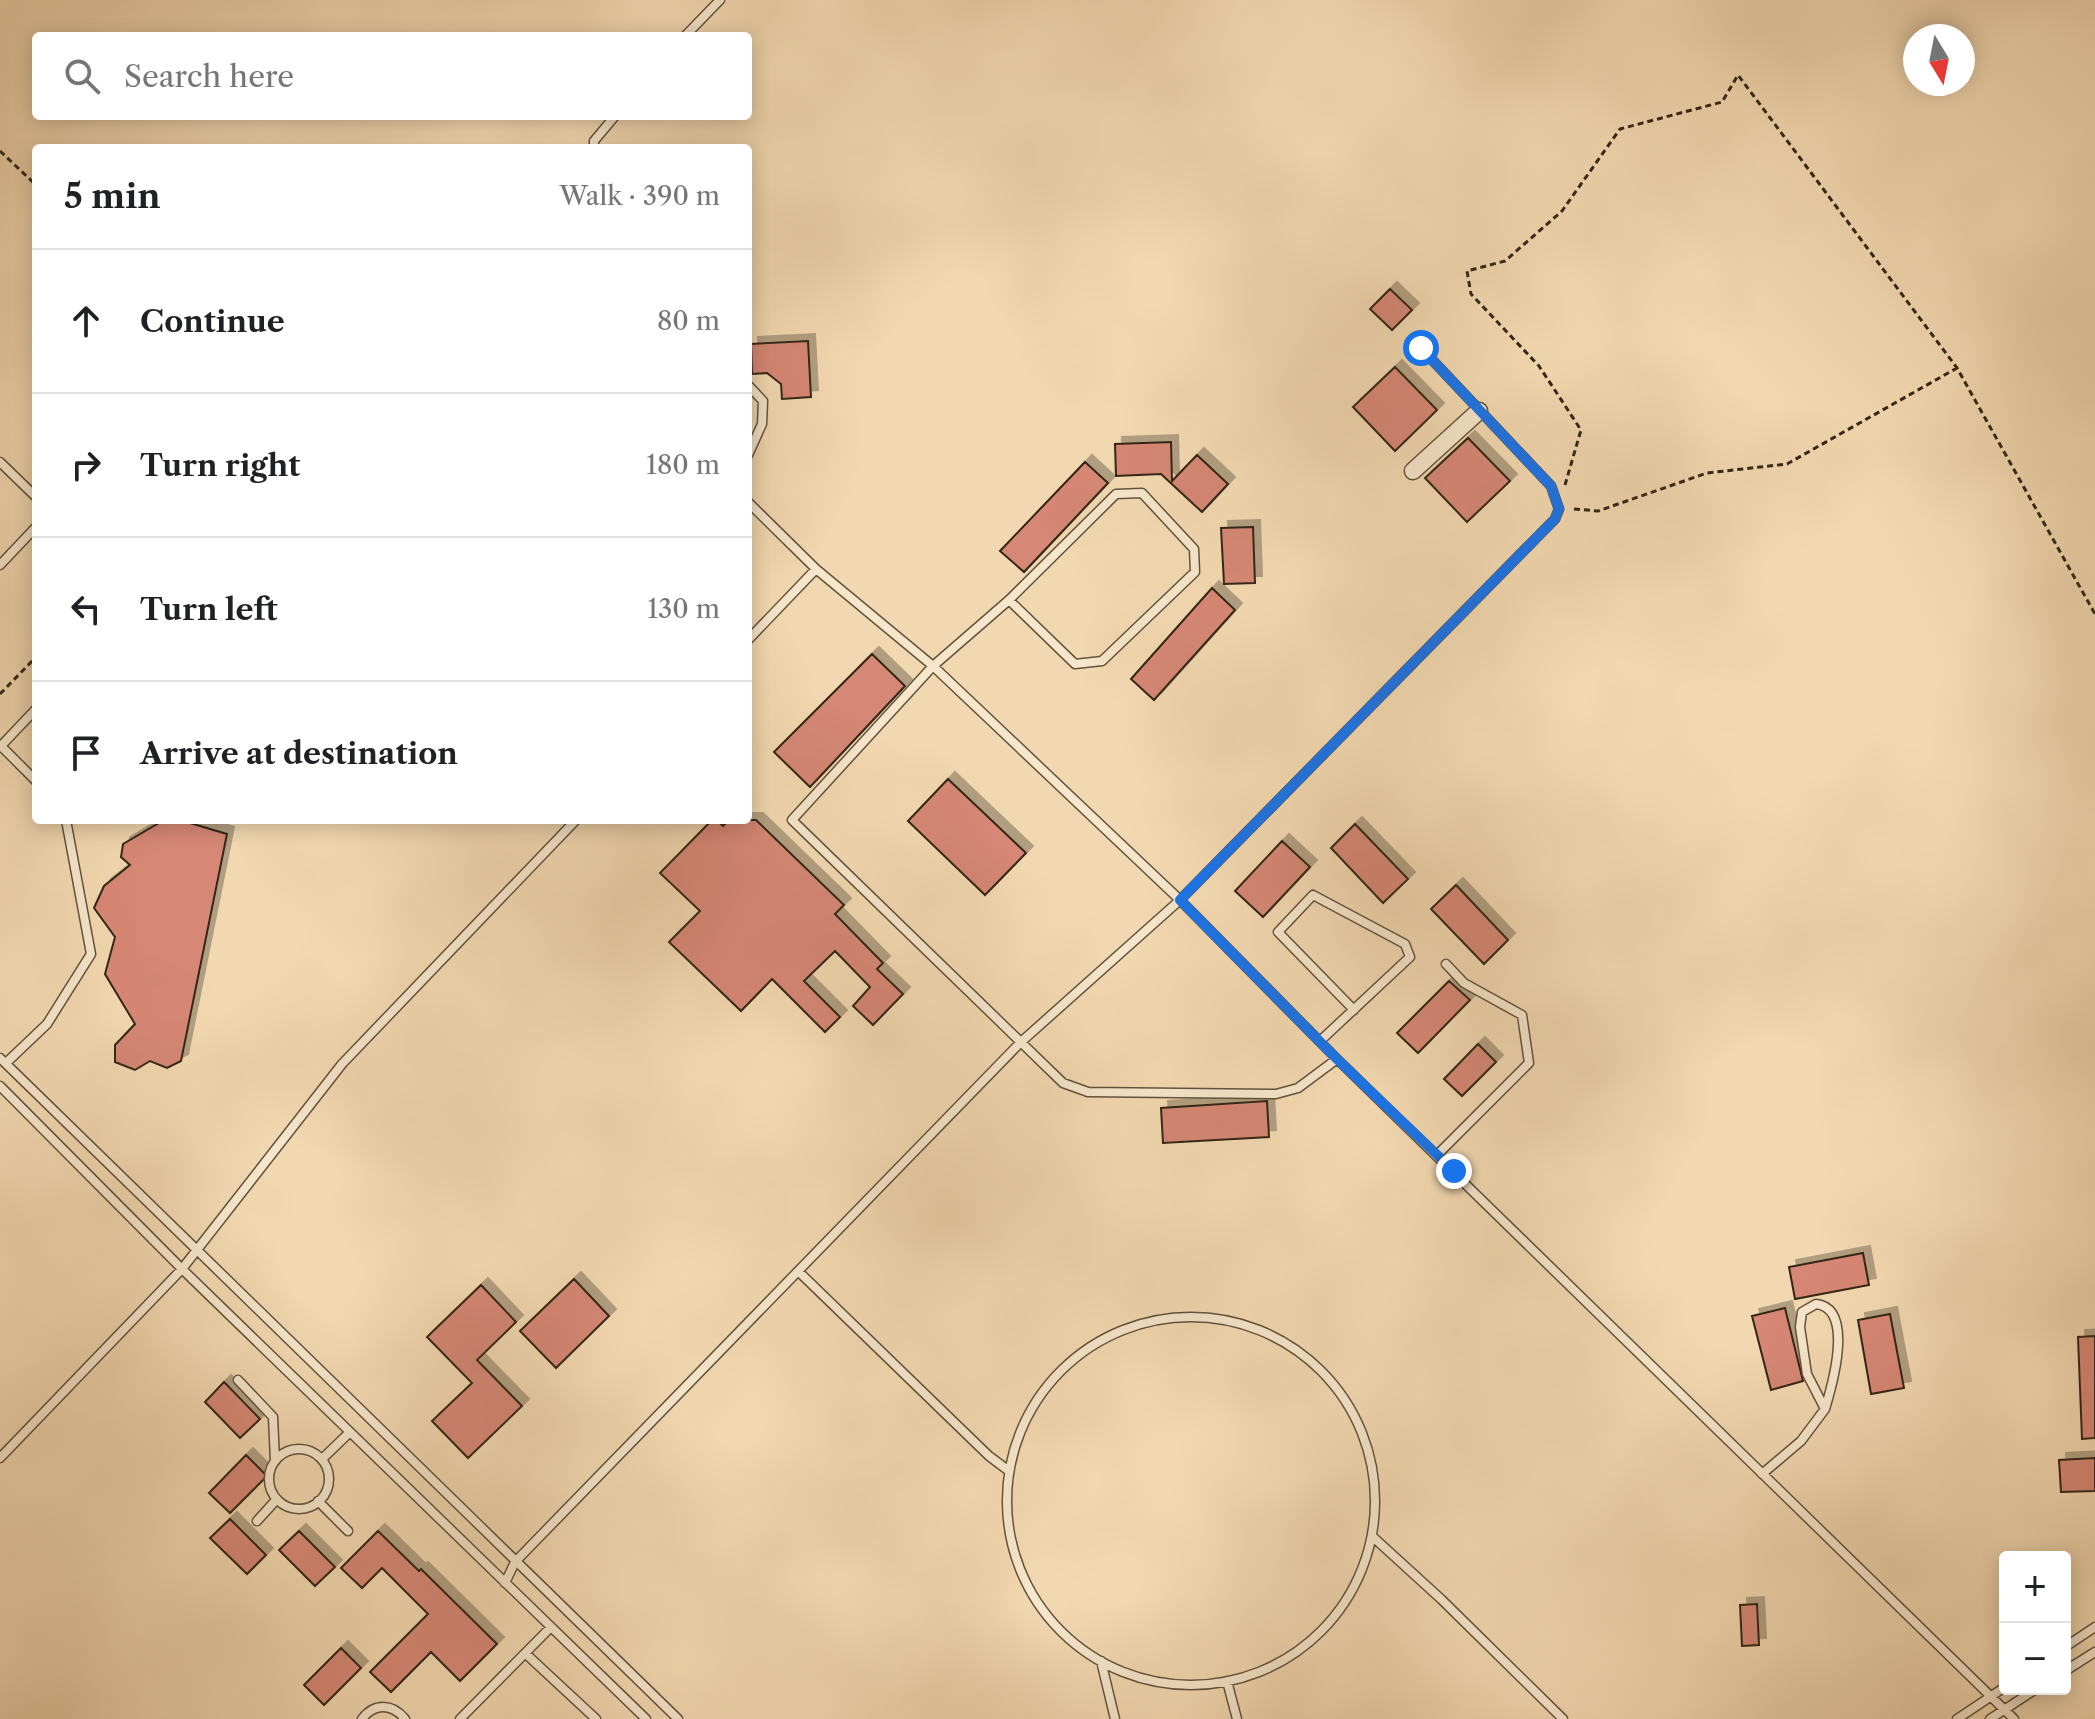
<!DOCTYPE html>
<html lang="en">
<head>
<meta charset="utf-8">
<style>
	:root { --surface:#fff; --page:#f6f6f6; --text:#202124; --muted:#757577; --line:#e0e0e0 }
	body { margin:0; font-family:"Libre Caslon Text",serif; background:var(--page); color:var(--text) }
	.controls { position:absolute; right:24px; bottom:24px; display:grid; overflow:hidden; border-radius:8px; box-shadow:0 4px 20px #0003 }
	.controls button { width:72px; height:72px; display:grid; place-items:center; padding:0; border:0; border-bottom:2px solid var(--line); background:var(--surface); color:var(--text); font:40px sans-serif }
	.compass { position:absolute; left:1903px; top:24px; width:72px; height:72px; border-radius:50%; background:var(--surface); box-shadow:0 4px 20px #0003; rotate:170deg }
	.stop { position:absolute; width:24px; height:24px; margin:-18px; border:6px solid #1a73e8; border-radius:50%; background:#fff }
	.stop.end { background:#1a73e8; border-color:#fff; box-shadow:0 2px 8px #0008 }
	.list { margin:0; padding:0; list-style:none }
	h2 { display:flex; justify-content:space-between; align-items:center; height:104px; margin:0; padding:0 32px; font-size:34px }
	h2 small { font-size:26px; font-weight:400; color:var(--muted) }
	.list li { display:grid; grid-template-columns:52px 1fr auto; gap:24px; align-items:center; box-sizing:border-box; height:144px; padding:0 32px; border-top:2px solid var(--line) }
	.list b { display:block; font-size:30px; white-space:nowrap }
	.list em { font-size:26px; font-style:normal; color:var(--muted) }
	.icon { flex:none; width:44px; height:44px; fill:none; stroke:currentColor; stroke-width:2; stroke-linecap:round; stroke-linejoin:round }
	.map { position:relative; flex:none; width:2095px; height:1719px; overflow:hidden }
	.search { position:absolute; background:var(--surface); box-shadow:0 4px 20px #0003; left:32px; top:32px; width:720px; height:88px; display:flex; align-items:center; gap:20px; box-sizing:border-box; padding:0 28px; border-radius:8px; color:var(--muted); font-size:30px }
	.panel { position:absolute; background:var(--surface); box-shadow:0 4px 20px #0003; left:32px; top:144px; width:720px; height:680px; border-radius:8px }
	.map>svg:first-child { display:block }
</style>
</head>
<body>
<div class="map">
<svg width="2095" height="1719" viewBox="0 0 2095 1719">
	<defs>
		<filter id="shadow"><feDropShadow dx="7" dy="-7" stdDeviation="0" flood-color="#0004"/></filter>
	</defs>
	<rect width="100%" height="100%" fill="#f2d8b0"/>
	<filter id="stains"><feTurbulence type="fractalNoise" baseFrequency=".0025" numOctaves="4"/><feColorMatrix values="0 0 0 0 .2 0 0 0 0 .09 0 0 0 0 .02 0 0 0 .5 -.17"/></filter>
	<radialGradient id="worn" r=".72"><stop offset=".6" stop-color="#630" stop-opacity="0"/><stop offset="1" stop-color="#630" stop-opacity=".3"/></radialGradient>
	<path fill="#d68775" stroke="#332518" stroke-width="2" filter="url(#shadow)" d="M1390,289L1412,310L1392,330L1370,309Z
		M808,341L811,397L782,399L781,384L767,373L752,374L751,344Z
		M1395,367L1437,410L1395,451L1353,407Z
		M1468,438L1510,481L1467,522L1425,478Z
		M1171,442L1172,481L1197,455L1228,484L1202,512L1161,474L1116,476L1115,444Z
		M1085,462L1108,483L1024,572L1000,551Z
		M1253,527L1255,583L1224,584L1221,528Z
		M1212,588L1235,610L1154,700L1131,679Z
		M872,654L905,686L810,787L774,752Z
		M948,779L1026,853L985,895L908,821Z
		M164,820H180L227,834L181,1061L167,1068L150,1061L135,1070L115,1062V1045L135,1024L105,974L115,937L94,908L104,886L130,865L121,857L123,844Z
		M712,820H717L723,826L729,820H756L844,905L835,914L883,963L877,969L903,994L873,1025L853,1006L870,987L835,951L804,981L840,1017L825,1032L772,979L741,1011L669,942L700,911L660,873Z
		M1355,824L1408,879L1383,903L1331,848Z
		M1282,841L1310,867L1263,917L1235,891Z
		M1456,885L1508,940L1484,964L1431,909Z
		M1449,981L1470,1000L1418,1053L1397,1033Z
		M1478,1044L1496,1062L1462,1096L1444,1079Z
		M1267,1101L1269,1137L1163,1143L1161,1108Z
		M1863,1253L1869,1285L1795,1299L1789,1267Z
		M574,1279L609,1316L556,1368L520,1331Z
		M481,1285L516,1322L477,1360L522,1406L468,1458L432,1421L472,1383L427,1337Z
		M1785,1308L1803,1381L1771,1390L1752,1316Z
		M1890,1314L1904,1388L1871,1394L1858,1320Z
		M2095,1336V1438L2082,1439L2078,1337Z
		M224,1382L260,1419L240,1438L205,1402Z
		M246,1455L267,1476L230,1513L209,1493Z
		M2095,1458V1491L2061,1492L2059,1460Z
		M230,1519L266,1555L247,1574L210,1538Z
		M299,1531L335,1567L315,1586L279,1550Z
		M378,1531L419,1571L421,1569L497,1644L460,1681L431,1652L391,1692L370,1672L428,1614L382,1568L362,1588L341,1568Z
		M1757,1604L1759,1645L1742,1646L1740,1605Z
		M341,1648L361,1668L324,1705L304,1685Z"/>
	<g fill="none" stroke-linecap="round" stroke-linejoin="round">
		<g stroke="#63523e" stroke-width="11">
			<path id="lane" d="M685,36L720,0
				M594,148V141L615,116
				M748,385L763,401L762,424L748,455
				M0,462L36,497
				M748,502L816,569L933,666L1180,900L1337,1059L2014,1719
				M0,565L36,527
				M1009,600L1075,664L1102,661L1195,572L1194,549L1142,493L1116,494L1009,600L933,666L792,820L1063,1083L1088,1092L1276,1094L1298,1088L1337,1059
				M748,640L816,569
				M1,746L36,781
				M0,747L36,709
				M1320,1041L1410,957L1405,944L1313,895L1278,932L1354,1010
				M0,1058L678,1719
				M6,1063L47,1024L91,954L66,820
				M0,1086L182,1269L646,1719
				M1437,1155L1529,1063L1522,1015L1464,983L1446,964
				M799,1272L989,1456L1009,1471
				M1007 1501a184 184 0 1 1 368 0a184 184 0 1 1-368 0Z
				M238,1380L273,1417L275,1461
				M269 1479a30 30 0 1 1 60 0a30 30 0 1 1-60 0Z
				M0,1458L182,1269L342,1064L576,820
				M322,1459L350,1432
				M1762,1474L1801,1441L1825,1409L1807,1374L1800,1327L1802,1312L1816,1304C1855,1308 1832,1386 1825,1409
				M318,1501L348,1531
				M257,1521L277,1499
				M1373,1537L1441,1599L1563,1719
				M505,1583L515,1562L1021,1042L1180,900L1555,519L1559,509L1551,486L1421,348
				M2065,1647L2095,1627
				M526,1654L596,1719
				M1101,1661L1115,1719
				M2065,1671L2095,1652
				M1227,1681L1237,1719
				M362,1719C374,1703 392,1703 405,1719
				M460,1719L550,1628
				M1957,1719L2005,1687
				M1990,1719L2036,1689"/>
		</g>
		<g stroke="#63523e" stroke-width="19">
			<path id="street" d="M1413,471L1479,411"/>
		</g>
		<path stroke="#332518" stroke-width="3" stroke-dasharray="6 4" stroke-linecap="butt" d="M0,151L36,185
			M1565,485L1581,430L1539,366L1471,294L1467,271L1505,261L1562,211L1620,129L1722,102L1738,75L1957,368L2095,614
			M1574,509L1598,511L1707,473L1787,464L1957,368
			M0,694L36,657"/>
		<use href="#lane" stroke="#f7e6cc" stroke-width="8"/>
		<use href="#street" stroke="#f7e6cc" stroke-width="16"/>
	</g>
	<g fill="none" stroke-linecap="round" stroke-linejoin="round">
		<path stroke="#1a73e8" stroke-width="10" d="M1421,348L1551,486L1559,509L1555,519L1180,900L1337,1059L1454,1171"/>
	</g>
	<rect width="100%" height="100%" filter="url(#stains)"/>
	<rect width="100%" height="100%" fill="url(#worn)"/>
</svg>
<div class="controls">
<button>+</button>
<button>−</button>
</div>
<svg class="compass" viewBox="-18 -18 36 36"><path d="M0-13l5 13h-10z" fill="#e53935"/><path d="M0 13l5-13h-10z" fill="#757577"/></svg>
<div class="stop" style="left:1421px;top:348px"></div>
<div class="stop end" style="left:1454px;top:1171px"></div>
<div class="search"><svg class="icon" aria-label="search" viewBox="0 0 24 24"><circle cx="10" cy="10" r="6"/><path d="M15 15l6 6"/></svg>Search here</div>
<section class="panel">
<h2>5 min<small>Walk · 390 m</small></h2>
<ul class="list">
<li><svg class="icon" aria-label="ahead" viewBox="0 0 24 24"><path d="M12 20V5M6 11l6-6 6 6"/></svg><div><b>Continue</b></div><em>80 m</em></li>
<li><svg class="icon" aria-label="right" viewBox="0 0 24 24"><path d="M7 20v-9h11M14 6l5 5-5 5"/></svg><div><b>Turn right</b></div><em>180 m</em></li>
<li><svg class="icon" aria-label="left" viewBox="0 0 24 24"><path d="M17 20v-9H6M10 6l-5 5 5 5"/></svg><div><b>Turn left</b></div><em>130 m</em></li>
<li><svg class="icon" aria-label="arrive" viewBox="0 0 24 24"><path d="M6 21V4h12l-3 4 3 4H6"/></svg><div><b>Arrive at destination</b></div></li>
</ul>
</section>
</div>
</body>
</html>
